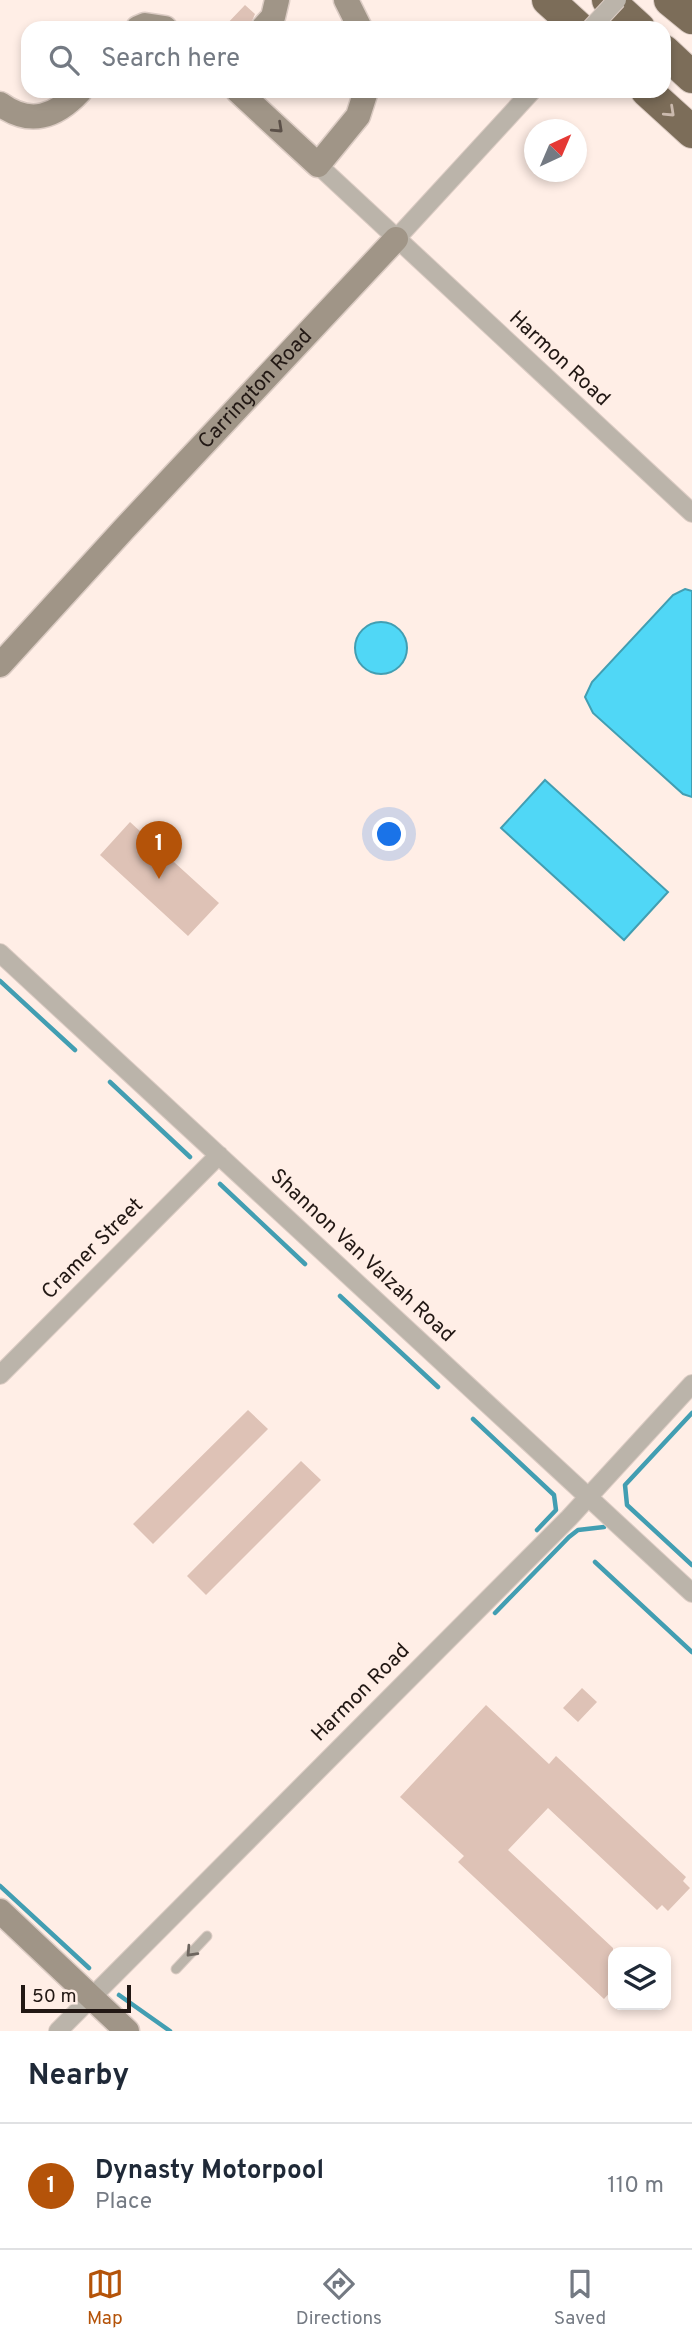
<!DOCTYPE html>
<html lang="en">
<head>
<meta charset="utf-8">
<style>
	:root { --surface:#fff; --page:#f2f2f3; --text:#1f2937; --muted:#747a83; --line:#e0e1e3; --accent:#b45309 }
	body { margin:0; font-family:Overpass,sans-serif; background:var(--page); color:var(--text) }
	.controls { position:absolute; right:21px; bottom:21px; display:grid; overflow:hidden; border-radius:14px; box-shadow:0 4px 10px #0003 }
	.controls button { width:63px; height:63px; display:grid; place-items:center; padding:0; border:0; border-bottom:2px solid var(--line); background:var(--surface); color:var(--text); font:35px sans-serif }
	.compass { position:absolute; left:524px; top:119px; width:63px; height:63px; border-radius:50%; background:var(--surface); box-shadow:0 4px 10px #0003; rotate:44deg }
	.scale { position:absolute; left:21px; bottom:18px; width:110px; box-sizing:border-box; padding-left:7px; border:4px solid #221814; border-top:0; font-size:19px; line-height:24px; white-space:nowrap; color:#221814; -webkit-text-stroke:5px #ffeee6; paint-order:stroke }
	.you { position:absolute; left:390px; top:835px; width:24px; height:24px; margin:-18px; border:5px solid #fff; border-radius:50%; background:#1a73e8; box-shadow:0 0 0 10px #1a73e833 }
	.badge { display:grid; place-items:center; width:46px; height:46px; border-radius:50%; background:var(--accent); color:#fff; font-size:23px; font-weight:700 }
	.pin { position:absolute; translate:-50% -58px; filter:drop-shadow(0 2px 4px #0008) }
	.pin::after { content:''; position:absolute; top:37px; width:24px; height:21px; background:inherit; clip-path:polygon(0 0,100% 0,50% 100%) }
	.list { margin:0; padding:0; list-style:none }
	h2 { display:flex; justify-content:space-between; align-items:center; height:91px; margin:0; padding:0 28px; font-size:30px }
	h2 small { font-size:23px; font-weight:400; color:var(--muted) }
	.list li { display:grid; grid-template-columns:46px 1fr auto; gap:21px; align-items:center; box-sizing:border-box; height:126px; padding:0 28px; border-top:2px solid var(--line) }
	.list b { display:block; font-size:26px; white-space:nowrap }
	.list p { margin:0; font-size:23px; white-space:nowrap; color:var(--muted) }
	.list em { font-size:23px; font-style:normal; color:var(--muted) }
	.icon { flex:none; width:38px; height:38px; fill:none; stroke:currentColor; stroke-width:2; stroke-linecap:round; stroke-linejoin:round }
	.map { position:relative; flex:none; width:692px; height:2031px; overflow:hidden }
	.search { position:absolute; background:var(--surface); box-shadow:0 4px 10px #0003; left:21px; right:21px; top:21px; height:77px; display:flex; align-items:center; gap:18px; box-sizing:border-box; padding:0 24px; border-radius:21px; color:var(--muted); font-size:26px }
	.sheet { height:217px; background:var(--surface) }
	nav { display:flex; justify-content:space-around; align-items:center; box-sizing:border-box; height:98px; border-top:2px solid var(--line); background:var(--surface); font-size:19px; color:var(--muted) }
	nav a { display:grid; justify-items:center; gap:4px }
	nav .on { color:var(--accent) }
	.map>svg:first-child { display:block }
</style>
</head>
<body>
<div class="map">
<svg width="692" height="2031" viewBox="0 0 692 2031">
	<rect width="100%" height="100%" fill="#ffeee6"/>
	<path fill="#50d7f6" stroke="#429eb2" stroke-width="2" d="M685,589L692,591V797L683,794L593,713L585,697L592,682L673,595Z
		M355 648a26 26 0 1 1 52 0a26 26 0 1 1-52 0Z
		M545,780L668,892L624,940L501,828Z"/>
	<g fill="none" stroke-linecap="round" stroke-linejoin="round">
		<path stroke="#429eb2" stroke-width="4.5" d="M0,981L75,1050
			M110,1082L190,1157
			M220,1184L305,1264
			M340,1296L438,1387
			M692,1413L625,1485L627,1505L692,1565
			M473,1419L554,1495L556,1510L537,1530
			M595,1562L692,1652
			M495,1613L569,1537L578,1530L604,1527
			M0,1886L89,1968
			M119,1995L170,2031"/>
	</g>
	<path fill="#dec2b6" d="M245,5L255,14L249,28H223Z
		M130,822L219,903L188,936L100,855Z
		M248,1410L268,1429L153,1544L133,1524Z
		M301,1461L321,1480L206,1595L187,1576Z
		M582,1688L597,1702L578,1722L563,1708Z
		M486,1705L549,1764L556,1756L686,1877L683,1881L690,1888L668,1911L662,1905L657,1910L548,1808L508,1850L613,1948V1989L604,1999L458,1862L464,1856L400,1797Z"/>
	<g fill="none" stroke-linecap="round" stroke-linejoin="round">
		<g stroke="#dcccc4" stroke-width="11">
			<path id="lane" d="M176,1969L207,1936"/>
		</g>
		<g stroke="#dcccc4" stroke-width="20">
			<path id="street" d="M318,165L692,513
				M396,239L532,91
				M0,953L692,1593
				M0,1375L219,1155
				M58,2031L569,1518L692,1384"/>
		</g>
		<g stroke="#dcccc4" stroke-width="27">
			<g id="secondary">
				<path d="M346,0L360,28"/>
				<path d="M138,28L145,25L165,28"/>
				<path d="M263,28L273,17L277,0"/>
				<path d="M238,91L318,165L358,116L366,91"/>
				<path d="M0,104C30,126 56,117 80,91"/>
				<path id="s1" d="M0,665L124,529L396,239"/>
				<path d="M0,1911L127,2031"/>
			</g>
		</g>
		<g stroke="#dcccc4" stroke-width="34">
			<path id="highway" d="M548,0L579,28
				M608,0L639,28
				M670,0L692,18
				M664,51L692,77
				M647,91L692,132"/>
		</g>
		<use href="#lane" stroke="#bbb4aa" stroke-width="9"/>
		<use href="#street" stroke="#bbb4aa" stroke-width="18"/>
		<use href="#secondary" stroke="#a09587" stroke-width="24"/>
		<use href="#highway" stroke="#7c6d59" stroke-width="32"/>
		<g stroke="#dcccc4" stroke-width="20" stroke-linecap="butt">
			<path id="street-bridge" d="M591,28L617,0"/>
		</g>
		<use href="#street-bridge" stroke="#bbb4aa" stroke-width="18"/>
	</g>
	<defs><path id="oneway-chevron" d="M-2-3.5L2.5 0L-2 3.5" fill="none" stroke-width="1.6" stroke-linecap="round" stroke-linejoin="round" transform="scale(1.75)"/></defs>
	<use stroke="#cbbaae" href="#oneway-chevron" transform="translate(670 112) rotate(43)"/>
	<use stroke="#5b5048" href="#oneway-chevron" transform="translate(278 128) rotate(43)"/>
	<use stroke="#6e665f" href="#oneway-chevron" transform="translate(191 1952) rotate(133)"/>
	<g text-anchor="middle" dominant-baseline="central" stroke-width="7" stroke-linejoin="round" paint-order="stroke">
		<g font-size="21" fill="#221814" stroke="#ffeee6">
			<text transform="translate(559 359) rotate(43)">Harmon Road</text>
			<text stroke="none"><textPath href="#s1" startOffset="376">Carrington Road</textPath></text>
			<text transform="translate(93 1249) rotate(-45)">Cramer Street</text>
			<text transform="translate(362 1256) rotate(43)">Shannon Van Valzah Road</text>
			<text transform="translate(361 1693) rotate(-45)">Harmon Road</text>
		</g>
	</g>
</svg>
<div class="controls">
<button><svg class="icon" aria-label="layers" viewBox="0 0 24 24"><path d="M12 4l9 5-9 5-9-5zM3 14l9 5 9-5"/></svg></button>
</div>
<svg class="compass" viewBox="-18 -18 36 36"><path d="M0-13l5 13h-10z" fill="#e53935"/><path d="M0 13l5-13h-10z" fill="#747a83"/></svg>
<div class="scale">50 m</div>
<div class="you"></div>
<div class="pin badge" style="left:159px;top:879px">1</div>
<div class="search"><svg class="icon" aria-label="search" viewBox="0 0 24 24"><circle cx="10" cy="10" r="6"/><path d="M15 15l6 6"/></svg>Search here</div>
</div>
<section class="sheet">
<h2>Nearby<small></small></h2>
<ul class="list">
<li><span class="badge">1</span><div><b>Dynasty Motorpool</b><p>Place</p></div><em>110 m</em></li>
</ul>
</section>
<nav>
<a class="on"><svg class="icon" aria-label="map" viewBox="0 0 24 24"><path d="M3 6l6-2 6 2 6-2v14l-6 2-6-2-6 2zM9 4v14M15 6v14"/></svg>Map</a>
<a><svg class="icon" aria-label="directions" viewBox="0 0 24 24"><path d="M12 3l9 9-9 9-9-9zM9 14v-3h6M13 9l2 2-2 2"/></svg>Directions</a>
<a><svg class="icon" aria-label="saved" viewBox="0 0 24 24"><path d="M7 4h10v16l-5-4-5 4z"/></svg>Saved</a>
</nav>
</body>
</html>
